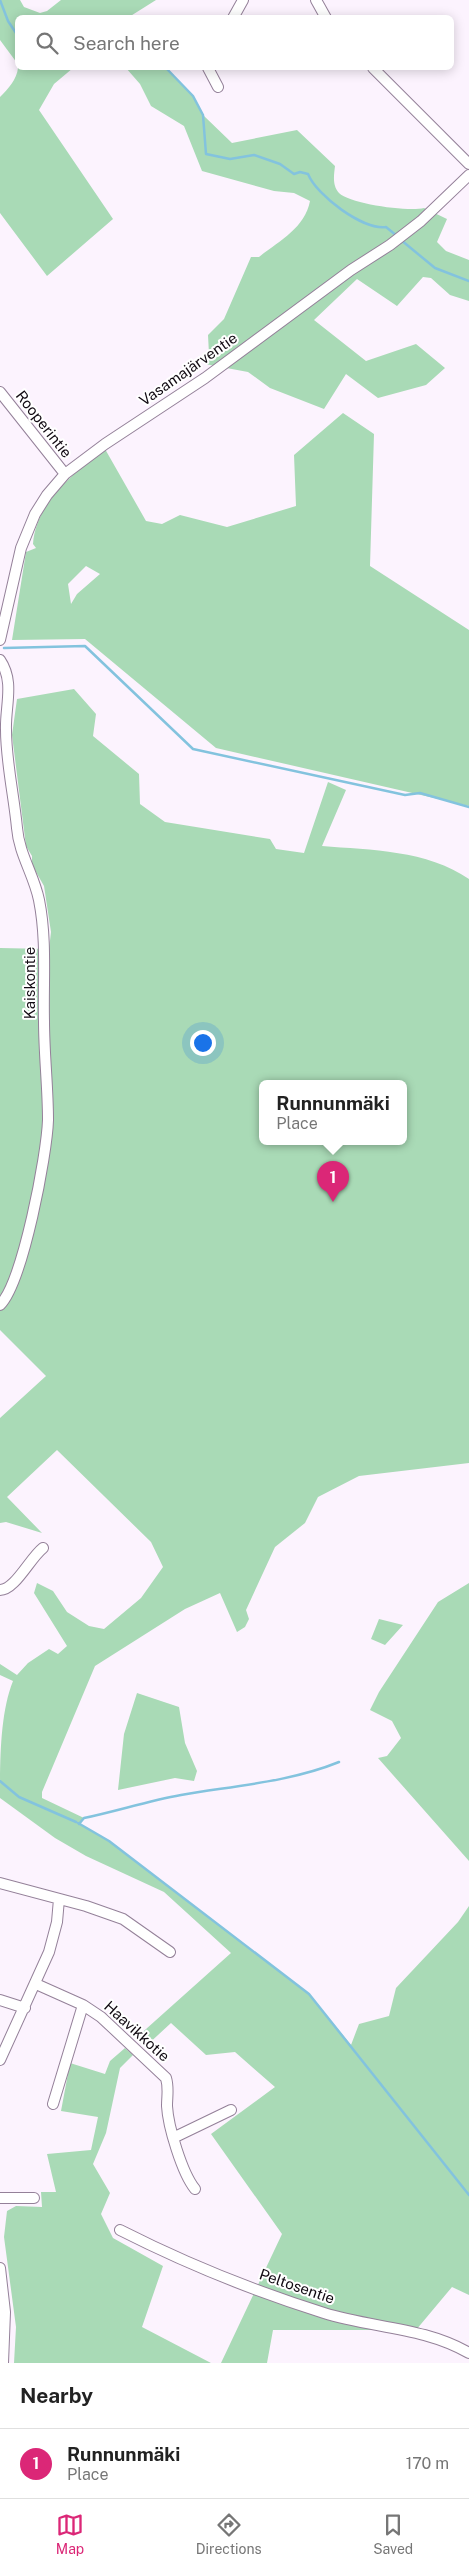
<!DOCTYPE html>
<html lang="en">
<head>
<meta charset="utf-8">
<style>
	:root { --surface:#fff; --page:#f6f6f6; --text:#222; --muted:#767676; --line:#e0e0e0; --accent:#db2777 }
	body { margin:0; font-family:"Public Sans",sans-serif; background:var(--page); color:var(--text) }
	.you { position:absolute; left:202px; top:1042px; width:18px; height:18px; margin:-12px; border:4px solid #fff; border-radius:50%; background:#1a73e8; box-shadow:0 0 0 8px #1a73e833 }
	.badge { display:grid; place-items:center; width:32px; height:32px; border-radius:50%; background:var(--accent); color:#fff; font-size:16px; font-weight:700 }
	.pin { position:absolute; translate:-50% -41px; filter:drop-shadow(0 1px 2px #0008) }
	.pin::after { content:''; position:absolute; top:26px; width:18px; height:15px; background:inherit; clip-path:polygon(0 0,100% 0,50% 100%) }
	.popup { position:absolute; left:259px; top:1080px; width:148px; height:65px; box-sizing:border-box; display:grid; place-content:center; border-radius:8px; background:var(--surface); filter:drop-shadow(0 1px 4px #0005); font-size:16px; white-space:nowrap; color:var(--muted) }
	.popup b { font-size:19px; color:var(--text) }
	.popup::after { content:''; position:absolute; left:50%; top:100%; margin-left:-10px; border:10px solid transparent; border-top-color:var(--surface) }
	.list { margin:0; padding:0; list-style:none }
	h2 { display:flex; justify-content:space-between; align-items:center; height:65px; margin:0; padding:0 20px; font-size:21px }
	h2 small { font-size:16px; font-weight:400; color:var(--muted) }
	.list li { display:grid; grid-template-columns:32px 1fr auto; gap:15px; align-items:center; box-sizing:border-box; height:70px; padding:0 20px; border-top:1px solid var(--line) }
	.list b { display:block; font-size:19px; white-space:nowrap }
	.list p { margin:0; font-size:16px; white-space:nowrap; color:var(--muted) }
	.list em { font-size:16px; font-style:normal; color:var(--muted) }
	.icon { flex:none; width:28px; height:28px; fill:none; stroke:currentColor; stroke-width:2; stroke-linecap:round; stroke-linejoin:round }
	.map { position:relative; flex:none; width:469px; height:2363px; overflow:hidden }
	.search { position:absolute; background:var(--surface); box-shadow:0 2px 12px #0003; left:15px; right:15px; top:15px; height:55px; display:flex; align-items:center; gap:12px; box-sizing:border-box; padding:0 18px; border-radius:8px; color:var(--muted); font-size:19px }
	.sheet { height:135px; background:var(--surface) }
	nav { display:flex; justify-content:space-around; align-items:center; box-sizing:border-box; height:70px; border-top:1px solid var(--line); background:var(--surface); font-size:14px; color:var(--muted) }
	nav a { display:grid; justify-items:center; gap:2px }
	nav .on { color:var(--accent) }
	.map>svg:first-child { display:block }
</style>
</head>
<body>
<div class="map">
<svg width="469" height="2363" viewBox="0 0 469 2363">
	<rect width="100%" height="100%" fill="#fcf3fe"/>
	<path fill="#a9dab6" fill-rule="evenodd" d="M0,0H20L24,7L40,13L47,11L61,0H156L129,17L18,18L17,63L0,40Z
		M18,68H73L54,84L39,110L113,219L47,276L0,213V97C8,89 17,79 18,68Z
		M126,68H166L193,96L203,115L232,143L297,130L335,166C334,175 332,185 339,193C350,204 409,212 424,208L447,219L437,242L446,251L469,260V301L450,295L431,278L423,277L397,306L357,279L314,320L366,361L416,344L445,368L426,385L378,398L346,374L324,409L270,388L248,372L205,364L209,354L208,335L224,319L251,257H259C279,241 305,228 310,201L294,193L274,191L202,171L184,126L151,106L140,84Z
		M343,413L374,434L370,566L469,630V806L216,748L85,639L12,640L26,552L36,548L33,544C36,502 74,473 105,449L146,521L162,524L180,515L227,527L296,506L294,455ZM86,566L100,574L77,594L71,604L68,584Z
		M74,689L96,714L93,736L139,774L140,804L165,822L270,839L276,849L304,853L328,782L346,790L322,846C371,850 427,850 469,879V1463L359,1476L318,1497L305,1523L275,1547L246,1610L249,1619L245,1627L237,1632L220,1593L185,1609L95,1666L42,1792V1798L84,1818L80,1824L109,1841L309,1994L351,2045L359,2024L389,2016L396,1988L458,1922L469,1906V2295L452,2287L416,2330H273L267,2363H221L282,2234L211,2134L275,2087L235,2052L206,2055L171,2023L145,2047L136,2038L231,1953L164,1892L86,1856L55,1838L0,1798C0,1761 0,1713 13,1681L0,1675V1664L17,1675L28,1663L49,1649L58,1654L67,1646L34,1593L37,1583L53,1591L67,1612L89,1626L104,1629L141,1598L163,1567L151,1542L57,1450L7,1497L42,1533L6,1522L0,1523V1418L46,1376L0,1330V948L49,949L51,932L44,886L32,865V856L26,846L12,735L17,699ZM263,1083H403V1141H263Z
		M469,1583V1861L378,1758L387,1756L401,1738L392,1721L370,1710L379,1692L438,1602Z
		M379,1619L403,1625L385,1645L371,1639Z
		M137,1693L179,1707L185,1743L197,1771L194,1781L175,1778L118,1790L124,1734Z
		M125,2048L133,2055L120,2068L106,2133L93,2164L110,2193L101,2214L113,2238L163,2266L142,2327L211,2363H14L16,2327L4,2237L7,2211L16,2206L42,2207L41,2192H56L47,2154L91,2150L98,2117L61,2111L70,2063L105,2074L110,2061Z"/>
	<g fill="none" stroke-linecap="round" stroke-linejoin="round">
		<path stroke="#83c3de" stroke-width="2.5" d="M0,0L8,21L18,36
			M89,18H98
			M166,68L193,96L203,115L206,154L230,159L254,155L280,164L294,174L300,172L308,174C317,196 363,230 386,227L397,236
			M401,240L435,268L469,281
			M4,648L85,646L193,749L405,795L420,793L469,807
			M0,1781L19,1797L76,1822
			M78,1823L109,1841L309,1994L469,2195
			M79,1824L84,1818C117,1811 148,1801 181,1795C233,1786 290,1782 339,1762"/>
		<g stroke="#948199" stroke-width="12">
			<path id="minor" d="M316,0L326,18
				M233,18L243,0
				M208,68L218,87
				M373,68L469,164
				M0,392L65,474
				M0,640L21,548L35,514L47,495L65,474L105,444L205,378L351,270L390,245L421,221L469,175
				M0,660C15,682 5,706 6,730C6,762 14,796 17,828C19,854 34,875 39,900C47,940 43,981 44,1021C44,1054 48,1087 48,1120C47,1154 23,1282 0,1305
				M0,1590C15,1590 30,1558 43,1548
				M0,1883L86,1906L123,1919L170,1952
				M36,1984L83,2005L101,2017L166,2078C169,2088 167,2096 167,2106C168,2126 182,2173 195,2189
				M0,2000L25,2008
				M0,2060L49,1952L57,1922L59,1899
				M53,2104L83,2005
				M175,2137L231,2110
				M0,2198H34
				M120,2230C185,2263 254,2291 324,2313C372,2328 424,2327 469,2353
				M0,2268L5,2312L3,2363"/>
		</g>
		<use href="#minor" stroke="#fff" stroke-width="10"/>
	</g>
	<g text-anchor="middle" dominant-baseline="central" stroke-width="4" stroke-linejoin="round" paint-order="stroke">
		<g font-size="15" fill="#110a12" stroke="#fff">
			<text transform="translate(188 369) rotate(-35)">Vasamajärventie</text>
			<text transform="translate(44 424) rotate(52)">Rooperintie</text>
			<text transform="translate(29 983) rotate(-90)">Kaiskontie</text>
			<text transform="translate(137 2031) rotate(42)">Haavikkotie</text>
			<text transform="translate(297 2286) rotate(19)">Peltosentie</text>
		</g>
	</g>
</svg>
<div class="you"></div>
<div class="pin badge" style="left:333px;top:1202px">1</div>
<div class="popup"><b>Runnunmäki</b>Place</div>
<div class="search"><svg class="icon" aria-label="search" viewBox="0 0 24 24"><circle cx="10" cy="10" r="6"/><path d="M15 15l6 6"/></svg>Search here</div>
</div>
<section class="sheet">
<h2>Nearby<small></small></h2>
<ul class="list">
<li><span class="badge">1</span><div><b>Runnunmäki</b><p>Place</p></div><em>170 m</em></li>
</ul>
</section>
<nav>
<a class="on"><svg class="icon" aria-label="map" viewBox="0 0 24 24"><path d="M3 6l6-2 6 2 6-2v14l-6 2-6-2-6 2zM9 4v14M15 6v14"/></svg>Map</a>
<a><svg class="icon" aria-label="directions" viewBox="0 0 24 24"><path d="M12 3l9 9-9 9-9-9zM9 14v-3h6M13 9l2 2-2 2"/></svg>Directions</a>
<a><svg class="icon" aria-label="saved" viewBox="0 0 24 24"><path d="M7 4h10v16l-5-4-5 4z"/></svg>Saved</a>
</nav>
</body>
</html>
